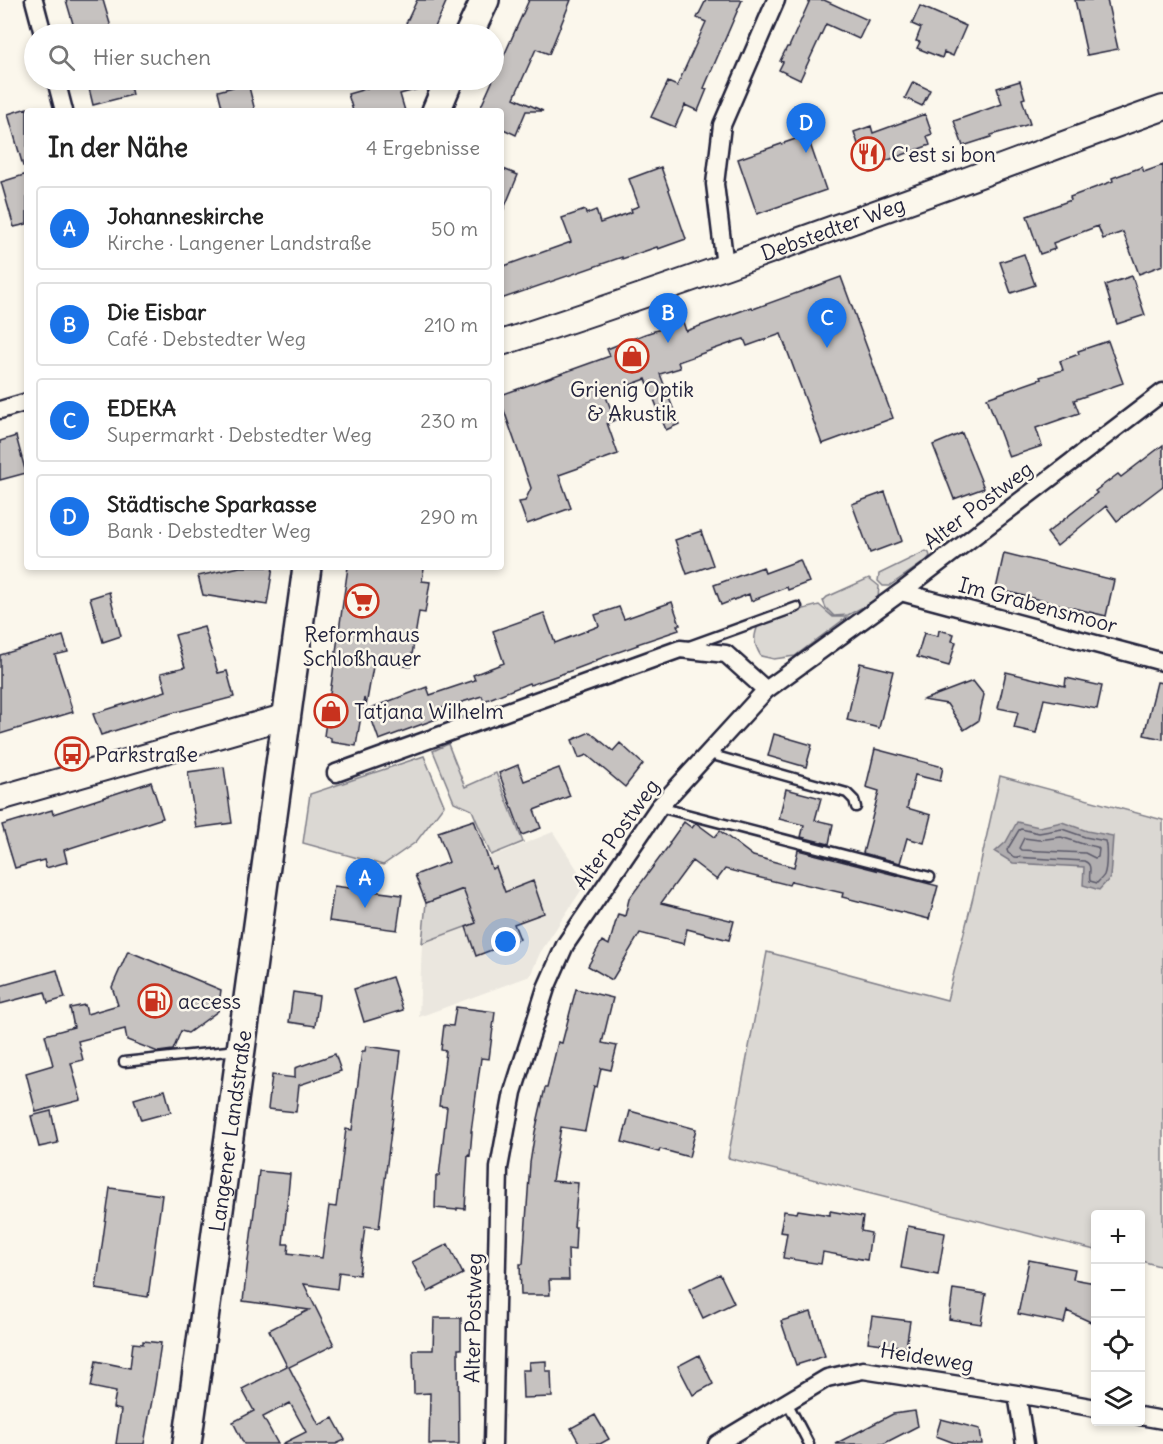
<!DOCTYPE html>
<html lang="de">
<head>
<meta charset="utf-8">
<style>
	:root { --surface:#fff; --page:#f6f6f6; --text:#222; --muted:#767676; --line:#e0e0e0; --accent:#1a73e8 }
	body { margin:0; font-family:Delius,sans-serif; background:var(--page); color:var(--text) }
	.controls { position:absolute; right:18px; bottom:18px; display:grid; overflow:hidden; border-radius:6px; box-shadow:0 3px 9px #0003 }
	.controls button { width:54px; height:54px; display:grid; place-items:center; padding:0; border:0; border-bottom:2px solid var(--line); background:var(--surface); color:var(--text); font:30px sans-serif }
	.you { position:absolute; left:506px; top:942px; width:21px; height:21px; margin:-15px; border:4px solid #fff; border-radius:50%; background:#1a73e8; box-shadow:0 0 0 9px #1a73e833 }
	.badge { display:grid; place-items:center; width:39px; height:39px; border-radius:50%; background:var(--accent); color:#fff; font-size:20px; font-weight:700 }
	.pin { position:absolute; translate:-50% -50px; filter:drop-shadow(0 2px 3px #0008) }
	.pin::after { content:''; position:absolute; top:32px; width:21px; height:18px; background:inherit; clip-path:polygon(0 0,100% 0,50% 100%) }
	.list { margin:0; padding:0; list-style:none }
	h2 { display:flex; justify-content:space-between; align-items:center; height:78px; margin:0; padding:0 24px; font-size:26px }
	h2 small { font-size:20px; font-weight:400; color:var(--muted) }
	.list li { display:grid; grid-template-columns:39px 1fr auto; gap:18px; align-items:center; box-sizing:border-box; height:84px; margin:0 12px 12px; padding:0 12px; border:2px solid var(--line); border-radius:6px }
	.list b { display:block; font-size:22px; white-space:nowrap }
	.list p { margin:0; font-size:20px; white-space:nowrap; color:var(--muted) }
	.list em { font-size:20px; font-style:normal; color:var(--muted) }
	.icon { flex:none; width:33px; height:33px; fill:none; stroke:currentColor; stroke-width:2; stroke-linecap:round; stroke-linejoin:round }
	.map { position:relative; flex:none; width:1163px; height:1444px; overflow:hidden }
	.search { position:absolute; background:var(--surface); box-shadow:0 3px 9px #0003; left:24px; top:24px; width:480px; height:66px; display:flex; align-items:center; gap:15px; box-sizing:border-box; padding:0 21px; border-radius:33px; color:var(--muted); font-size:22px }
	.panel { position:absolute; background:var(--surface); box-shadow:0 3px 9px #0003; left:24px; top:108px; width:480px; height:462px; border-radius:6px }
	.map>svg:first-child { display:block }
</style>
</head>
<body>
<div class="map">
<svg width="1163" height="1444" viewBox="0 0 1163 1444">
	<rect width="100%" height="100%" fill="#fbf7ec"/>
	<filter id="ink" filterUnits="userSpaceOnUse"><feTurbulence type="fractalNoise" baseFrequency=".0167" numOctaves="2"/><feDisplacementMap in="SourceGraphic" scale="12" xChannelSelector="R" yChannelSelector="G"/><feConvolveMatrix kernelMatrix="1 2 1 2 8 2 1 2 1" color-interpolation-filters="sRGB"/></filter>
	<g filter="url(#ink)">
		<path fill="#ebe7df" d="M553,832L586,883L540,953L530,976L419,1017L422,943L476,923L496,868L492,869L488,858Z"/>
		<path fill="#dbd8d3" stroke="#7e7d87" stroke-width="1.5" d="M926,551L929,553L930,556L927,560L889,586H883L878,581L879,574Z
			M869,578L879,586L878,599L848,615L834,616L826,608L823,601L827,597Z
			M819,605L833,617H847L795,656L774,659L761,656C753,643 753,637 759,623L781,615Z
			M448,744L465,787L496,773L523,842L491,855L472,810L454,802L433,751Z
			M424,756L444,805L416,842L383,865L303,843L310,794Z
			M1000,776L1163,820V1267L1141,1261L1140,1214H1096L1095,1250L728,1158L767,952L947,1000L973,897Z
			M467,888L476,923L422,943L426,903Z"/>
		<path fill="#b1aeb0" stroke="#787681" stroke-width="1.5" d="M1017,822L1039,827L1062,822L1087,831L1113,836L1110,878L1099,890L1083,885L1084,867L1013,863L995,852L1006,842Z"/>
		<g fill="none" stroke-linecap="round" stroke-linejoin="round">
			<path stroke="#5b5a6a" stroke-width="1.5" d="M1021,829L1039,833L1062,829L1085,837L1105,841C1107,847 1107,868 1104,875C1103,877 1099,881 1097,883L1090,881C1088,873 1094,865 1084,861L1014,857L1008,853L1007,850L1019,830Z
				M1061,837L1083,844L1097,847L1099,849L1098,857L1095,858L1085,853L1021,850L1019,848L1024,838L1039,840Z"/>
		</g>
		<path fill="#c6c2c0" stroke="#22223b" stroke-width="1.5" d="M66,0H103L113,34H76Z
			M417,0H447L432,34H401Z
			M529,0H571L549,54L536,49L514,98L543,111H526L516,135L501,128V111H479Z
			M706,0H742L704,88L707,89L698,111L685,105L675,127L651,117L668,82L677,86L706,22L697,18Z
			M810,0H824L868,20L859,39L826,24L800,80L779,70L783,62L780,61L787,47H789Z
			M1075,0H1107L1118,49L1087,55Z
			M920,6L966,26L953,56L944,52L942,58L917,48L920,42L916,41L921,28L912,24Z
			M87,80H129L132,95L93,105Z
			M397,80H432L429,86L400,94L405,111H353L348,94Z
			M1020,81L1025,98L1022,99L1030,124L991,135V137L963,146L954,121L1002,104L997,88Z
			M913,82L930,90L922,106L905,98Z
			M248,83L255,111H223L218,91Z
			M27,108V165L23,166L8,114Z
			M925,114L932,134L927,136L930,145L866,168L854,132L871,126L873,133Z
			M807,135L826,190L757,214L738,159Z
			M1163,165V265L1139,274L1123,232L1103,239L1098,226L1053,243L1055,249L1040,254L1027,216L1071,200L1070,197L1113,181L1112,178L1142,167L1144,172Z
			M661,167L686,239L658,249L657,247L622,259V257L501,299V267L571,242L562,218L585,210L586,214L596,210L600,223L632,212L631,209L639,206L629,179Z
			M501,168L518,175L501,216Z
			M27,174V224L14,227L1,182Z
			M1024,254L1035,285L1011,293L1000,262Z
			M1132,276L1145,315L1117,324L1105,285Z
			M841,277L893,418L822,444L781,334L747,346L744,339L737,341L678,362L680,368L660,374L679,424L666,430L646,379L605,394L615,420L607,423L618,454L559,475L571,508L527,524L519,502L525,501L531,488L501,402V395L610,356L607,349L645,334L683,322L686,331L752,307L753,309Z
			M1108,341L1123,383L1074,400L1079,413L1036,428L1042,446L1009,457L987,398L1041,379L1040,377L1063,370L1060,361L1079,354L1078,351Z
			M962,433L984,488L954,499L933,445Z
			M16,436L26,473L0,480V441Z
			M1163,445V486L1117,521L1106,506L1057,546L1047,533L1097,493L1095,491L1118,474L1121,477Z
			M885,492L902,541L870,553L852,504Z
			M701,531L713,565L687,574L675,540Z
			M1004,553L1114,580L1106,616L996,589Z
			M800,560L809,582L788,590L787,587L751,601L749,594L721,605L714,585L763,567L765,573Z
			M240,567H273L267,605L203,595L198,576Z
			M348,567H415L424,568L422,581L430,582L425,613L419,612L410,667L374,661L366,706L364,698L356,746L331,742V738L324,736Z
			M109,592L121,636L103,642L90,598Z
			M672,602L680,625H677L679,630L637,644L638,645L596,660L597,661L573,670L530,685L529,683L484,701L482,696L436,710L439,718L379,740L368,709L427,687L430,695L475,680L473,675L504,663L493,631L544,613L555,643L599,626L595,615L619,607L624,619Z
			M204,627L218,673L227,671L234,697L161,716L101,735L93,714L166,691L161,673L185,667L175,635Z
			M939,630L954,634L952,641L956,642L949,666L917,657L924,633L938,636Z
			M63,636L68,652L55,655L73,712L0,734V655Z
			M860,663L893,671L879,728L847,720Z
			M1006,672L1065,686L1066,678L1102,686L1097,709L1044,699L1036,733L1014,728L1018,712L998,708Z
			M973,681L984,695L978,721L964,730L947,704L923,700Z
			M1157,682L1163,683V739L1144,735Z
			M590,732L613,751L620,743L643,764L625,787L587,755L579,758L572,740Z
			M774,734L812,745L806,767L768,756Z
			M875,749L943,767L940,781L915,775L907,808L931,815L924,843L907,838L900,863L863,853L879,791L866,787Z
			M518,765L524,781L559,768L570,796L534,810L541,828L522,835L499,773Z
			M224,767L232,823L196,828L188,772Z
			M151,782L163,818L64,850L67,862L46,868L44,860L15,868L2,825L52,810L53,814Z
			M786,789L821,798L815,820L833,824L829,844L801,837L804,825L779,819Z
			M474,820L492,869L496,867L505,892L533,881L544,913L514,924L520,939L476,956L466,927L476,923L463,889L426,903L415,875L449,862L438,832Z
			M684,822L692,828L696,823L715,837L720,831L753,856L794,867L798,850L938,886L929,919L842,897L843,893L791,881L789,885L725,869L717,880L692,861L661,903L734,921L729,940L687,929L684,944L640,933L612,980L588,966L602,941L609,945L618,914L625,916L629,899L670,844L669,843Z
			M334,886L402,895L397,930L329,921Z
			M128,951L221,990L218,1011L188,1033L181,1031L173,1050L158,1052L127,1040L125,1029L78,1041L83,1060L71,1063L81,1100L36,1112L26,1073L53,1065L45,1035L74,1027L70,1008L85,1005L87,1014L118,1005L112,987Z
			M57,970L65,998L48,1003L45,992L0,1004V986Z
			M392,977L403,1010L364,1022L354,989Z
			M576,989L613,998L602,1043L617,1046L611,1070L601,1068L597,1087L594,1086L585,1131L561,1127L552,1181L578,1183L574,1227H576L575,1250L568,1249L569,1280H549L550,1295H521L520,1264H523L530,1163L535,1132L545,1088H547L558,1042L562,1043Z
			M293,992L319,996L315,1026L289,1022Z
			M456,1007L495,1012L489,1059L481,1058L471,1132H472L470,1156L468,1155L465,1209L457,1208V1210L435,1208L436,1176H439L447,1107L439,1106L446,1051L441,1050L444,1025L453,1026Z
			M366,1046L401,1051L379,1228L365,1226L359,1275L339,1272L337,1289L304,1284L334,1345L289,1367L319,1425L333,1418L345,1440L336,1444H282L306,1432L290,1403L263,1417L278,1444H244L233,1422L254,1411L242,1389L287,1366L269,1330L309,1310L243,1301L259,1171L290,1174L283,1244H289L288,1253L322,1258L329,1206L336,1207L346,1129L352,1130L362,1051H365Z
			M335,1054L341,1071L299,1085L296,1112L268,1109L272,1075L295,1078V1068Z
			M165,1090L171,1112L141,1120L134,1099Z
			M51,1111L58,1143L39,1147L31,1116Z
			M630,1111L696,1129L689,1157L660,1149L659,1152L622,1142Z
			M110,1188L162,1195L148,1297L96,1289Z
			M798,1210L830,1215V1211L863,1217L861,1231L871,1233L867,1260L823,1252L821,1264L783,1258L787,1233L780,1232L784,1211L797,1213Z
			M908,1226L945,1233L938,1275L901,1268Z
			M448,1244L463,1274L428,1292L412,1262Z
			M1029,1260L1075,1269L1073,1279L1095,1283V1324L1067,1311L1064,1323L1018,1314Z
			M720,1274L734,1303L703,1318L689,1289Z
			M953,1289L986,1294L981,1324L949,1319Z
			M811,1312L825,1356L796,1365L781,1321Z
			M872,1316L910,1321L906,1347L868,1342Z
			M434,1318H461V1349H458L459,1444H429L430,1393L414,1394L413,1350H433Z
			M143,1341L161,1343L155,1384L144,1444H116L121,1410L113,1408L116,1392L91,1387L96,1361L130,1368L133,1343L143,1344Z
			M699,1355L713,1384L693,1395L678,1366Z
			M546,1361V1371H551L552,1397L523,1398L522,1370H530L529,1362Z
			M915,1411L918,1426L883,1444H835L893,1414Z
			M595,1415L609,1439L600,1444H580L571,1428Z
			M941,1419L980,1429L982,1444H957L936,1436Z"/>
		<g fill="none" stroke-linecap="round" stroke-linejoin="round">
			<g stroke="#22223b" stroke-width="13">
				<path id="lane" d="M689,646L797,607
					M709,754L847,793L854,800L856,807
					M659,807L930,877
					M124,1062L237,1050
					M787,1402L809,1444"/>
			</g>
			<g stroke="#22223b" stroke-width="21">
				<path id="street" d="M34,0L43,34
					M56,80L64,111
					M725,266L715,184L722,125L776,0
					M0,410L27,402
					M901,592L1163,662
					M336,773L680,649L726,654L766,690
					M1017,1394L1096,1408
					M1140,1416L1163,1420
					M493,1444L499,1168L513,1092L546,988L565,945L659,807L766,690L901,592L1163,392
					M717,1444L827,1378L863,1370L1017,1394L1025,1444"/>
			</g>
			<g stroke="#22223b" stroke-width="28">
				<g id="secondary">
					<path id="s1" d="M501,343C652,294 801,240 950,186C1021,160 1092,133 1163,108"/>
					<path d="M0,798L287,716"/>
				</g>
			</g>
			<g stroke="#22223b" stroke-width="32">
				<g id="primary">
					<path d="M469,34L485,0"/>
					<path d="M436,111L449,80"/>
					<path id="s2" d="M187,1444L307,567"/>
				</g>
			</g>
			<use href="#lane" stroke="#fbf7ec" stroke-width="8"/>
			<use href="#street" stroke="#fbf7ec" stroke-width="16"/>
			<use href="#secondary" stroke="#fbf7ec" stroke-width="24"/>
			<use href="#primary" stroke="#fbf7ec" stroke-width="27"/>
		</g>
	</g>
	<defs>
		<g id="restaurant-ring" transform="scale(1.725)"><circle r="9.5" fill="#fbf7ec" stroke="#c8321e" stroke-width="1.5"/><path d="M-5-6h1v4h1v-4h1v4h1v-4h1v5L-1.5 .5V6h-2V.5L-5-1ZM5-6V6H3V1.5H1.5Q1.5-4 5-6Z" fill="#c8321e"/></g>
		<g id="shop-ring" transform="scale(1.725)"><circle r="9.5" fill="#fbf7ec" stroke="#c8321e" stroke-width="1.5"/><path d="M-5-2.5h2.3a2.7 3.5 0 0 1 5.4 0H5L5.5 6h-11ZM-1.5-2.5h3a1.5 2.3 0 0 0-3 0Z" fill="#c8321e"/></g>
		<g id="supermarket-ring" transform="scale(1.725)"><circle r="9.5" fill="#fbf7ec" stroke="#c8321e" stroke-width="1.5"/><path d="M-6-5.5h2.5l.6 2H6L4.5 2H-2.5L-4.4-4H-6ZM-1.5 3.2a1.3 1.3 0 1 0 .1 0ZM3 3.2a1.3 1.3 0 1 0 .1 0Z" fill="#c8321e"/></g>
		<g id="bus-ring" transform="scale(1.725)"><circle r="9.5" fill="#fbf7ec" stroke="#c8321e" stroke-width="1.5"/><path d="M-5-6H5V4H4V6H2V4H-2V6H-4V4H-5ZM-3.5-4V0h7V-4ZM-3.5 1.2v1.5H-2V1.2ZM2 1.2v1.5H3.5V1.2Z" fill="#c8321e"/></g>
		<g id="fuel-ring" transform="scale(1.725)"><circle r="9.5" fill="#fbf7ec" stroke="#c8321e" stroke-width="1.5"/><path d="M-5.5-6h7V0h2V4h1.3V-2.5L3-4.5l.8-.8L6-3V5H2.5V1h-1V6h-7ZM-4.2-4.7v3.2H.2V-4.7Z" fill="#c8321e"/></g>
	</defs>
	<g fill-rule="evenodd">
		<use href="#restaurant-ring" x="868" y="154"/>
		<use href="#shop-ring" x="632" y="356"/>
		<use href="#supermarket-ring" x="362" y="601"/>
		<use href="#shop-ring" x="331" y="711"/>
		<use href="#bus-ring" x="72" y="754"/>
		<use href="#fuel-ring" x="155" y="1001"/>
	</g>
	<g text-anchor="middle" dominant-baseline="central" stroke-width="5" stroke-linejoin="round" paint-order="stroke">
		<g font-size="21" fill="#22223b" stroke="#fbf7ec" text-anchor="start">
			<text x="891" y="154">C'est si bon</text>
			<text x="632" y="389" text-anchor="middle">Grienig Optik<tspan x="632" dy="24">&amp; Akustik</tspan></text>
			<text x="362" y="634" text-anchor="middle">Reformhaus<tspan x="362" dy="24">Schloßhauer</tspan></text>
			<text x="354" y="711">Tatjana Wilhelm</text>
			<text x="95" y="754">Parkstraße</text>
			<text x="178" y="1001">access</text>
		</g>
		<g font-size="21" fill="#22223b" stroke="#fbf7ec">
			<text stroke="none"><textPath href="#s1" startOffset="351">Debstedter Weg</textPath></text>
			<text transform="translate(978 505) rotate(-37)">Alter Postweg</text>
			<text transform="translate(1038 605) rotate(15)">Im Grabensmoor</text>
			<text transform="translate(616 834) rotate(-54)">Alter Postweg</text>
			<text stroke="none"><textPath href="#s2" startOffset="316">Langener Landstraße</textPath></text>
			<text transform="translate(473 1318) rotate(-89)">Alter Postweg</text>
			<text transform="translate(927 1357) rotate(9)">Heideweg</text>
		</g>
	</g>
</svg>
<div class="controls">
<button>+</button>
<button>−</button>
<button><svg class="icon" aria-label="locate" viewBox="0 0 24 24"><circle cx="12" cy="12" r="6"/><path d="M12 2v4M12 18v4M2 12h4M18 12h4"/></svg></button>
<button><svg class="icon" aria-label="layers" viewBox="0 0 24 24"><path d="M12 4l9 5-9 5-9-5zM3 14l9 5 9-5"/></svg></button>
</div>
<div class="you"></div>
<div class="pin badge" style="left:365px;top:908px">A</div>
<div class="pin badge" style="left:668px;top:343px">B</div>
<div class="pin badge" style="left:827px;top:348px">C</div>
<div class="pin badge" style="left:806px;top:153px">D</div>
<div class="search"><svg class="icon" aria-label="search" viewBox="0 0 24 24"><circle cx="10" cy="10" r="6"/><path d="M15 15l6 6"/></svg>Hier suchen</div>
<section class="panel">
<h2>In der Nähe<small>4 Ergebnisse</small></h2>
<ul class="list">
<li><span class="badge">A</span><div><b>Johanneskirche</b><p>Kirche · Langener Landstraße</p></div><em>50 m</em></li>
<li><span class="badge">B</span><div><b>Die Eisbar</b><p>Café · Debstedter Weg</p></div><em>210 m</em></li>
<li><span class="badge">C</span><div><b>EDEKA</b><p>Supermarkt · Debstedter Weg</p></div><em>230 m</em></li>
<li><span class="badge">D</span><div><b>Städtische Sparkasse</b><p>Bank · Debstedter Weg</p></div><em>290 m</em></li>
</ul>
</section>
</div>
</body>
</html>
